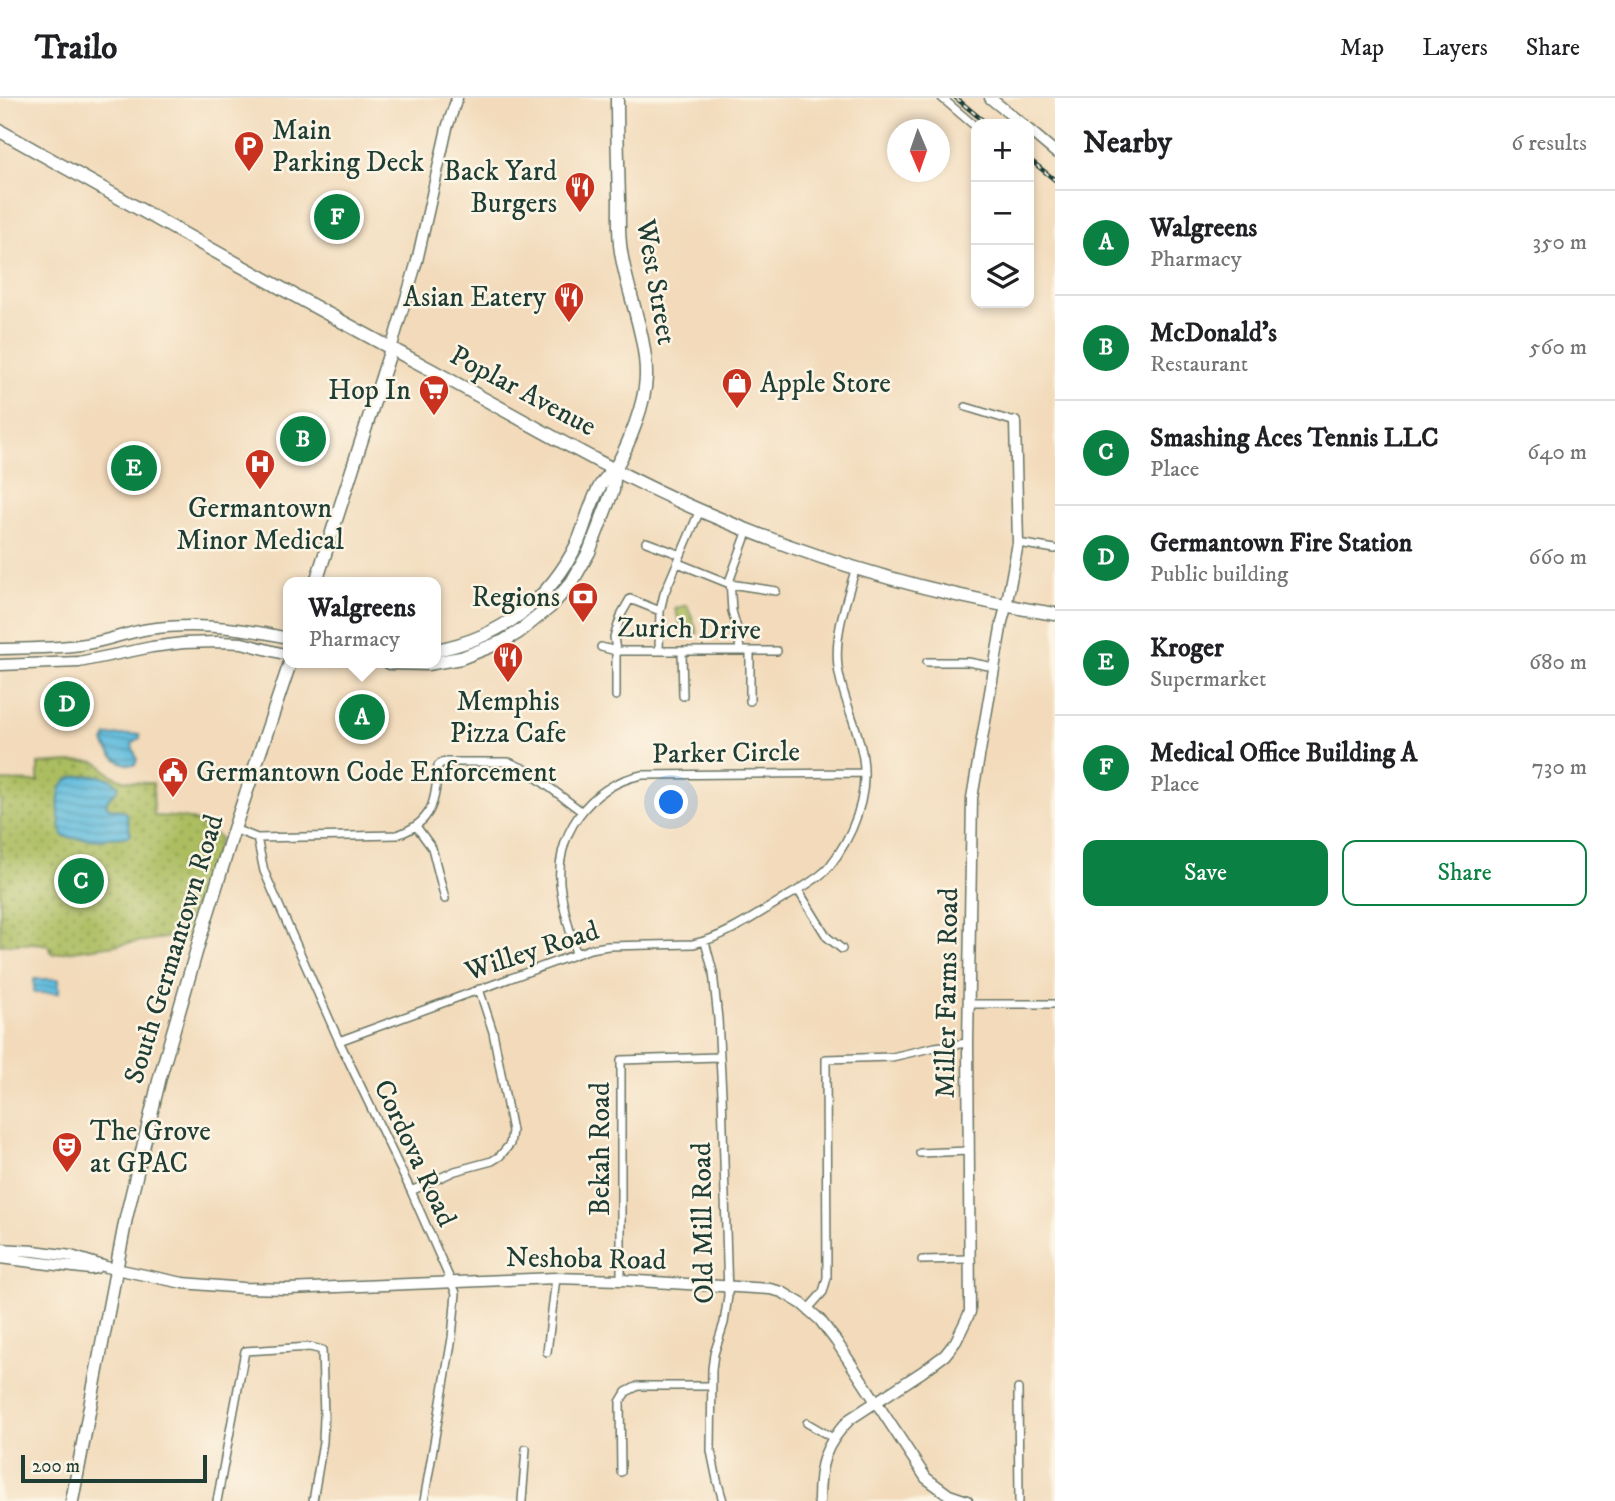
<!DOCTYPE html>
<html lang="en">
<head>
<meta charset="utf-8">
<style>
	:root { --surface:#fff; --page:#f6f6f6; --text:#202124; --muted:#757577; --line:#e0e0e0; --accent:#0b8043 }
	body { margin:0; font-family:"IM FELL DW Pica",serif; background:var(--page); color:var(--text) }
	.controls { position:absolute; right:21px; top:21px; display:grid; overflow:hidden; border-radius:14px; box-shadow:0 4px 10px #0003 }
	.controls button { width:63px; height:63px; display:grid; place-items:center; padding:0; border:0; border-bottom:2px solid var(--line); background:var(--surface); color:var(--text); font:35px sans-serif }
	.compass { position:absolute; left:887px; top:21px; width:63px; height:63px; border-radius:50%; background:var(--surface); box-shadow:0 4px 10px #0003; rotate:178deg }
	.scale { position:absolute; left:21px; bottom:18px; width:186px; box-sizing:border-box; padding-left:7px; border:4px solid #1f3d34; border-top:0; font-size:19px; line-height:24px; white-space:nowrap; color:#1f3d34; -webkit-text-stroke:5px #fcf5e5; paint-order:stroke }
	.you { position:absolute; left:672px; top:705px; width:24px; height:24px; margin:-18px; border:5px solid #fff; border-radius:50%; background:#1a73e8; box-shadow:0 0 0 10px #1a73e833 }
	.badge { display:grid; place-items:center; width:46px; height:46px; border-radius:50%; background:var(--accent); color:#fff; font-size:23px; font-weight:700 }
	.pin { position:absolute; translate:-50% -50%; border:4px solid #fff; box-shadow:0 2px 7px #0006 }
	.popup { position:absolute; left:283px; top:479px; width:158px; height:91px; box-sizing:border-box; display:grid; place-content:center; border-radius:14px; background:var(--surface); filter:drop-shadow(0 2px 5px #0005); font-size:23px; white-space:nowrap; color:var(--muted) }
	.popup b { font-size:26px; color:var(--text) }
	.popup::after { content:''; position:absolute; left:50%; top:100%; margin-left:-14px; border:14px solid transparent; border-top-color:var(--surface) }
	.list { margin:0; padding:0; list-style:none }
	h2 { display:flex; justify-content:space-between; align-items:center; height:91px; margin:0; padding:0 28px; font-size:30px }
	h2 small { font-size:23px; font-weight:400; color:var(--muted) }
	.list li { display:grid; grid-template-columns:46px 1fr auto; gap:21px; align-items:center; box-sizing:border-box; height:105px; padding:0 28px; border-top:2px solid var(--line) }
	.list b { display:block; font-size:26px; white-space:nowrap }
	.list p { margin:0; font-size:23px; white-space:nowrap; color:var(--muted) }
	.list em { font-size:23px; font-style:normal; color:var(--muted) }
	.actions { display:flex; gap:14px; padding:21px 28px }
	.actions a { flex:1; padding:16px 0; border:2px solid var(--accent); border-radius:14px; text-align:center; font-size:24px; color:var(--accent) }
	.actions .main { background:var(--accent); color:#fff }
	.icon { flex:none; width:38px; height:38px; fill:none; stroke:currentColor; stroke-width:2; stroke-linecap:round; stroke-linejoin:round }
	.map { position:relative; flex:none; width:1055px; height:1403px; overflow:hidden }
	header { display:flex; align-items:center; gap:42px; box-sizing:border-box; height:98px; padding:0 35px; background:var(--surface); border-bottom:2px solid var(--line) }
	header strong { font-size:33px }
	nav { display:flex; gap:38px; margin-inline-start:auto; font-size:24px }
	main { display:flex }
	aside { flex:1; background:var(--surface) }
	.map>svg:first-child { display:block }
</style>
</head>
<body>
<header>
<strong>Trailo</strong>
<nav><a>Map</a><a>Layers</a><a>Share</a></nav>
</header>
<main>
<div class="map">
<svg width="1055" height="1403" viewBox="0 0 1055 1403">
	<defs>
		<pattern id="grass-dots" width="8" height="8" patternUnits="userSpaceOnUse" patternTransform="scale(1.75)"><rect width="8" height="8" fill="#acbd60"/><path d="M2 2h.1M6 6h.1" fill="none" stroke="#8b9b50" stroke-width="1.8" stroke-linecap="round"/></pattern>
		<pattern id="water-rules" width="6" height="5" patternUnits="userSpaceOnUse" patternTransform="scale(1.75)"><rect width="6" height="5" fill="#60bcde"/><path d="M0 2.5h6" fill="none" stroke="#4f9ab5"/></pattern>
	</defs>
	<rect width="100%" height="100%" fill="#fcf5e5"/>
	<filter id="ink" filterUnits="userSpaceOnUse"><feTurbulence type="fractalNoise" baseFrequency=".0143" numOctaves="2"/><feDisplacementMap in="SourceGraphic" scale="14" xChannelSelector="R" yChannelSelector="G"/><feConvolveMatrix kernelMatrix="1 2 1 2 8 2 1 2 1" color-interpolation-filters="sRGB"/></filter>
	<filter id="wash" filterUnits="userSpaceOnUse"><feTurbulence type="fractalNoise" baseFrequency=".00686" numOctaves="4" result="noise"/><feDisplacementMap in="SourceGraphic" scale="28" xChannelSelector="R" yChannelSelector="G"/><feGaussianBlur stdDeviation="1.57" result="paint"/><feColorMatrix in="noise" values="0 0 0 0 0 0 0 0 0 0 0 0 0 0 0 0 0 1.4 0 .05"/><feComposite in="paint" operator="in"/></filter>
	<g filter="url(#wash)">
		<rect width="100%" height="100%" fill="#f2daba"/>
		<path fill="url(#grass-dots)" stroke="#667d4a" stroke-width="2" d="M89,663C100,664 101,667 108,674C120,684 138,685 153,685L154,718C188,719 192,718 220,740L189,842L172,839L52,856L49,848L38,845L0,847V683L38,684V666Z"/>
		<path fill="#acbd60" stroke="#667d4a" stroke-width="2" d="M687,507L698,535L685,540L675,511Z"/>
		<path fill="url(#water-rules)" stroke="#407c89" stroke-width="2" d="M140,636V640L134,644L132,647L137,661L135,667C120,667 110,658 104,644L107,638Z
			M100,678L111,681L119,688C116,696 108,698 106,706L109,710L121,712L126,715L131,737C122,741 115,739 106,740L104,742L70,740L63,738C59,725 54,692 66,683C75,676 89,678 100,678Z
			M34,881H59V895H34Z"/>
	</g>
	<g filter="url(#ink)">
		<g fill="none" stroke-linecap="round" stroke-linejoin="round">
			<g stroke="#697463" stroke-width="10">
				<path id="street" d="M942,0L976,29
					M966,309L1015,324
					M646,444L681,457
					M1018,445L1055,451
					M678,465L730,486L776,493
					M601,549L616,553H777
					M659,553L660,513L664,496L700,412
					M682,553L683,598
					M740,553L738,534L732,513L730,481L748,432
					M750,553V603
					M927,564H968L994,569
					M616,598V553L614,539L622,515L630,501L660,513
					M416,728L432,750L445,801
					M234,731L257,740L397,737C434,724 435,703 438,668L441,665L447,664H509L525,671L581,713
					M257,740L264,773L285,821L339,943L411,1093L456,1195L452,1240L424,1403
					M798,792L827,839L842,851
					M705,844L713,874L718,921L722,996L728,1198L724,1225L714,1256L712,1271L711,1353L717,1382L723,1403
					M576,856C571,835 564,814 561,793C552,739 589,687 642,677L864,675
					M970,906H1055
					M339,943L590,851L608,848L693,846C726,839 754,818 783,801C797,793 811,785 824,774C829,770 833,763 837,758C859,725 871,685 860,646C854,620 841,595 838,569C834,535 847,501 856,469
					M920,1055L969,1053
					M411,1093L455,1073L492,1063L500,1058L510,1046L512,1033L493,934L479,891
					M922,1162L970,1161
					M621,1182V962L719,959
					M808,1211L823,1194L827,1180L826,961L892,959L935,949L968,945
					M547,1254L556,1180
					M1018,1291L1019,1403
					M807,1325L833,1340
					M621,1374L620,1304L626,1294L638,1288H712
					M217,1403L245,1253L310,1249L322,1252L324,1319L323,1344L313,1403
					M522,1403L526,1351"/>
			</g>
			<g stroke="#697463" stroke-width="13">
				<path id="secondary" d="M990,0L1022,26
					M1029,32L1055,54
					M391,251L417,163L447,30L457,0
					M0,551C29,550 58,551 86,546C108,543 128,534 149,531C195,524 244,530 288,540
					M0,567L79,564L152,549L183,545L218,544L242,545L288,557
					M0,1151L34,1153L71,1158L106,1169L183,1185L243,1190L288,1191L556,1180L621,1182L770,1191L782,1194L802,1206L820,1222L836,1243L926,1380L949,1397L967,1403
					M0,1160L90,1171L96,1170
					M819,1403C819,1367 824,1347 850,1321L922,1274L945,1257L956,1243L970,1214L968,945L972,700L1002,524L1006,509L1018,445L1015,324"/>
			</g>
			<g stroke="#697463" stroke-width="15">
				<path id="primary" d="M0,33C142,112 283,193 426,269C517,318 606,372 701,413C814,462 934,497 1055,516
					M316,484L391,251
					M436,552C500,540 550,503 578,444C585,428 592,399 602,385C606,379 612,375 616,369C629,346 645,306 646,279C647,239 627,194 621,154C618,137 619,118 619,101C618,67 617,34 617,0
					M389,565L427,566L461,560L504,543L519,534L550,509L572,484L589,454L613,392L615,371
					M72,1403L126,1120L160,979L201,837L234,731L290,565"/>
			</g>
			<use href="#street" stroke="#fff" stroke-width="7"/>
			<use href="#secondary" stroke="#fff" stroke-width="10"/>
			<use href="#primary" stroke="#fff" stroke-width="12"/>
			<g stroke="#1f3d34" stroke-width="4.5">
				<path id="rail" d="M956,0L987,26
					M1029,61L1055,82"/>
			</g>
			<use href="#rail" stroke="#fcf5e5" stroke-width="2" stroke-dasharray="5" stroke-linecap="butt"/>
		</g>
	</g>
	<defs>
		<g id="parking-pin" transform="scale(1.575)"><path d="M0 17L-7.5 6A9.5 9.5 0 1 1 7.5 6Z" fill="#c8321e" stroke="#fcf5e5"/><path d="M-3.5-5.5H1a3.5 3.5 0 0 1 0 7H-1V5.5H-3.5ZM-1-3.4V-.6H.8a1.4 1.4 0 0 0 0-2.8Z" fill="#fff"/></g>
		<g id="restaurant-pin" transform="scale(1.575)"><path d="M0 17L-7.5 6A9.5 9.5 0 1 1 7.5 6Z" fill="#c8321e" stroke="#fcf5e5"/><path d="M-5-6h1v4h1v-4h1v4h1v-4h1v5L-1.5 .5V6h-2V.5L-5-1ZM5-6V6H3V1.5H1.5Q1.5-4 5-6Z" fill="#fff"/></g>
		<g id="shop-pin" transform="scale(1.575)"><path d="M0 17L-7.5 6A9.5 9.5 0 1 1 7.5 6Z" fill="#c8321e" stroke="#fcf5e5"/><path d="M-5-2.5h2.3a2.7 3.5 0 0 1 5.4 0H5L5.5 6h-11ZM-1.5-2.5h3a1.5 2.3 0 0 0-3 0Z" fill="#fff"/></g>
		<g id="supermarket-pin" transform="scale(1.575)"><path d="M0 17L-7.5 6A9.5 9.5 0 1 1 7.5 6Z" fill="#c8321e" stroke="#fcf5e5"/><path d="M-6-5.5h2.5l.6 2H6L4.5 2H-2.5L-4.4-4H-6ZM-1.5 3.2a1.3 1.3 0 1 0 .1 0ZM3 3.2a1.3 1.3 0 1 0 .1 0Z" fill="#fff"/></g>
		<g id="hospital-pin" transform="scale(1.575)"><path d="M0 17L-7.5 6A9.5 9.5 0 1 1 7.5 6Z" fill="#c8321e" stroke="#fcf5e5"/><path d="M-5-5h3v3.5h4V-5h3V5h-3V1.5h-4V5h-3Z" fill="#fff"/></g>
		<g id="bank-pin" transform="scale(1.575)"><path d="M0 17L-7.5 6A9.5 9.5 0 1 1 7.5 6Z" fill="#c8321e" stroke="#fcf5e5"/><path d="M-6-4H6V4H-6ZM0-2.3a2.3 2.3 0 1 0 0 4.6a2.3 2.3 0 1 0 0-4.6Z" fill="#fff"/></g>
		<g id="civic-pin" transform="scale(1.575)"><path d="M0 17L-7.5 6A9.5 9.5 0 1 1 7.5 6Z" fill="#c8321e" stroke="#fcf5e5"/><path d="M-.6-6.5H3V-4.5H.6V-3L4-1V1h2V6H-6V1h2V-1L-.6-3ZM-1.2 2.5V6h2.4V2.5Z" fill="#fff"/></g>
		<g id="theatre-pin" transform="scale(1.575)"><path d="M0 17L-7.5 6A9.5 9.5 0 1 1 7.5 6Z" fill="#c8321e" stroke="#fcf5e5"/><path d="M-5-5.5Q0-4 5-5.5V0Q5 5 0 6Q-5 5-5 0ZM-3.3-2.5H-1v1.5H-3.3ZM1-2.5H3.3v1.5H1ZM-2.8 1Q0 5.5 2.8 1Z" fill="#fff"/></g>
	</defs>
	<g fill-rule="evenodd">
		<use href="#parking-pin" x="249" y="48"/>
		<use href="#restaurant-pin" x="580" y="89"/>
		<use href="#restaurant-pin" x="569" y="199"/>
		<use href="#shop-pin" x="737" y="285"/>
		<use href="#supermarket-pin" x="434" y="292"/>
		<use href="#hospital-pin" x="260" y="366"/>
		<use href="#bank-pin" x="583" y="499"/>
		<use href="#restaurant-pin" x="508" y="559"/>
		<use href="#civic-pin" x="173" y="674"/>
		<use href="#theatre-pin" x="67" y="1049"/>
	</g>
	<g text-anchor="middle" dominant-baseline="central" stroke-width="5" stroke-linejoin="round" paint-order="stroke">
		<g font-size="28" fill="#1f3d34" stroke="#fcf5e5" text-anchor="start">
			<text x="272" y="32">Main<tspan x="272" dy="32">Parking Deck</tspan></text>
			<text x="557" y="73" text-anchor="end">Back Yard<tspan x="557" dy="32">Burgers</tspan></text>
			<text x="546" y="199" text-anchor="end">Asian Eatery</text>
			<text x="760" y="285">Apple Store</text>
			<text x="411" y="292" text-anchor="end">Hop In</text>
			<text x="260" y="410" text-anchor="middle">Germantown<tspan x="260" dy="32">Minor Medical</tspan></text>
			<text x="560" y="499" text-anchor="end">Regions</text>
			<text x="508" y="603" text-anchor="middle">Memphis<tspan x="508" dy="32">Pizza Cafe</tspan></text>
			<text x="196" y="674">Germantown Code Enforcement</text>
			<text x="90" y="1033">The Grove<tspan x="90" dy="32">at GPAC</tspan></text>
		</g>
		<g font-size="28" fill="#1f3d34" stroke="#fcf5e5">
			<text transform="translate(656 184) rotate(80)">West Street</text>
			<text transform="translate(523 293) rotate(28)">Poplar Avenue</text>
			<text transform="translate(689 531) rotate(1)">Zurich Drive</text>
			<text transform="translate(726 655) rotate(-1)">Parker Circle</text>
			<text transform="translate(174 851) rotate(-73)">South Germantown Road</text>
			<text transform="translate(532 853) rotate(-18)">Willey Road</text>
			<text transform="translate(947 895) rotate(-89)">Miller Farms Road</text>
			<text transform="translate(600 1051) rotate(-90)">Bekah Road</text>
			<text transform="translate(415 1055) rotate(65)">Cordova Road</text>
			<text transform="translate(703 1125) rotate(-91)">Old Mill Road</text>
			<text transform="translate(586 1161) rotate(1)">Neshoba Road</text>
		</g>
	</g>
</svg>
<div class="controls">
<button>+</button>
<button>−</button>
<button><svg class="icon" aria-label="layers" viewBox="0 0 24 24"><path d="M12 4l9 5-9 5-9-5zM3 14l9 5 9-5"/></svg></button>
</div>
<svg class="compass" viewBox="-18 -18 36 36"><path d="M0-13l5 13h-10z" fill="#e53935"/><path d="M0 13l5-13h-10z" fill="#757577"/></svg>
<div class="scale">200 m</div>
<div class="you"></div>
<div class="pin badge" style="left:362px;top:619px">A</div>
<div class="popup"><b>Walgreens</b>Pharmacy</div>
<div class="pin badge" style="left:303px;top:341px">B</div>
<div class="pin badge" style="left:81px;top:783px">C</div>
<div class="pin badge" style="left:67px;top:606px">D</div>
<div class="pin badge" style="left:134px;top:370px">E</div>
<div class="pin badge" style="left:337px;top:119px">F</div>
</div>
<aside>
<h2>Nearby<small>6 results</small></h2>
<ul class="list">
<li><span class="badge">A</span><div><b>Walgreens</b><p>Pharmacy</p></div><em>350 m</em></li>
<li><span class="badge">B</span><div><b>McDonald's</b><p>Restaurant</p></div><em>560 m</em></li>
<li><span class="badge">C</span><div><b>Smashing Aces Tennis LLC</b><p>Place</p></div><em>640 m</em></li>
<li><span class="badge">D</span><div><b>Germantown Fire Station</b><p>Public building</p></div><em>660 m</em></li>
<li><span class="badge">E</span><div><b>Kroger</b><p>Supermarket</p></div><em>680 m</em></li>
<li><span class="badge">F</span><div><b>Medical Office Building A</b><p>Place</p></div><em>730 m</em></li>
</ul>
<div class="actions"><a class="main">Save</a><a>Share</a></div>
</aside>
</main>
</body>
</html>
